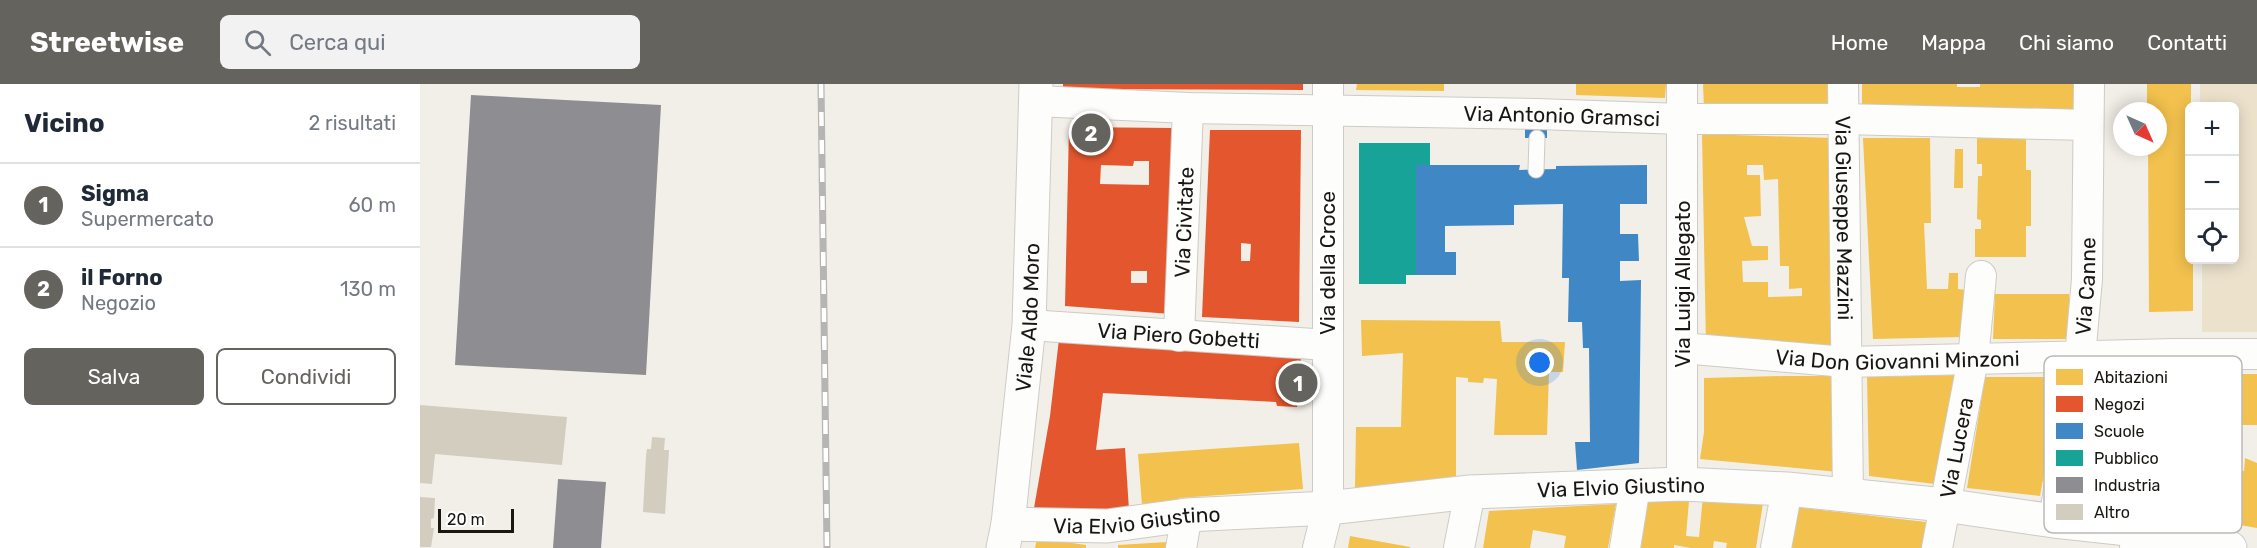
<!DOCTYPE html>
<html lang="it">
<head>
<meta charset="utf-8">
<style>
	:root { --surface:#fff; --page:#f2f2f3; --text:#1f2937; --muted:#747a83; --line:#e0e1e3; --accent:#65635d }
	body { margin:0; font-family:Rubik,sans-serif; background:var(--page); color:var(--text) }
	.controls { position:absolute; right:18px; top:18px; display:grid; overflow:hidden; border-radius:9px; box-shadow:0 3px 15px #0003 }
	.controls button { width:54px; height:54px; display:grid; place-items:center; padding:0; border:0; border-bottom:2px solid var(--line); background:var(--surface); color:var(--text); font:30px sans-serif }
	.compass { position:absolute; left:1693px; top:18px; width:54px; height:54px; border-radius:50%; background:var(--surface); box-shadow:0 3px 15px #0003; rotate:135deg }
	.scale { position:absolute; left:18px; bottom:15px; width:76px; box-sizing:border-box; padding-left:6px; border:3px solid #191712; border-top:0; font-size:16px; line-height:21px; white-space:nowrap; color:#191712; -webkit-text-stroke:4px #fff; paint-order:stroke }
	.you { position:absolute; left:1120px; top:279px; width:21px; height:21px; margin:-15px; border:4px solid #fff; border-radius:50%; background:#1a73e8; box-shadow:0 0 0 9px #1a73e833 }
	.badge { display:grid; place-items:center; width:39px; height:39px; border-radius:50%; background:var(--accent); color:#fff; font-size:20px; font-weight:700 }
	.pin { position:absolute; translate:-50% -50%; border:3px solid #fff; box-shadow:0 2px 6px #0006 }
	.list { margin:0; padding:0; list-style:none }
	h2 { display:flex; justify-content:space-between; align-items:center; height:78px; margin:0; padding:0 24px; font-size:26px }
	h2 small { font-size:20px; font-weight:400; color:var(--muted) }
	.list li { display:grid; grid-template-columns:39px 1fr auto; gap:18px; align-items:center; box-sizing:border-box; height:84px; padding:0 24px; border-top:2px solid var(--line) }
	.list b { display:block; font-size:22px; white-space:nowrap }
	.list p { margin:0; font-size:20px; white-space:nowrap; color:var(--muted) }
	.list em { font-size:20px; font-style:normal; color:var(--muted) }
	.actions { display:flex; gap:12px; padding:18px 24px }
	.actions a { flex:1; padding:14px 0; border:2px solid var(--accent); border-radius:9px; text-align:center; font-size:21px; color:var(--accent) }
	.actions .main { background:var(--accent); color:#fff }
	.icon { flex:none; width:33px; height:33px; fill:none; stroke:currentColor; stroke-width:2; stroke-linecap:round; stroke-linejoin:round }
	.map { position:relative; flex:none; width:1837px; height:464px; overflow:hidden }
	header { display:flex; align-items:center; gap:36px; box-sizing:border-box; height:84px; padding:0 30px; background:var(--accent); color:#fff }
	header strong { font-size:28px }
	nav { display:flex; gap:33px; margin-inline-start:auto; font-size:21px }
	.search { width:420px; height:54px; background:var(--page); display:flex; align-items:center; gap:15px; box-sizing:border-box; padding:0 21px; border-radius:9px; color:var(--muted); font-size:22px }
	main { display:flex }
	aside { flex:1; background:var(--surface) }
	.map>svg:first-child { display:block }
</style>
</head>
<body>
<header>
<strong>Streetwise</strong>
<div class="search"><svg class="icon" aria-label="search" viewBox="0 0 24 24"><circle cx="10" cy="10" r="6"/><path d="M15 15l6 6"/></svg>Cerca qui</div>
<nav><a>Home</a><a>Mappa</a><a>Chi siamo</a><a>Contatti</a></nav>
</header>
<main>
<aside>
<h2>Vicino<small>2 risultati</small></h2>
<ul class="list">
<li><span class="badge">1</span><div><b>Sigma</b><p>Supermercato</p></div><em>60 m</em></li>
<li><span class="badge">2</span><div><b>il Forno</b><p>Negozio</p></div><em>130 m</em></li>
</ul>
<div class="actions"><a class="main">Salva</a><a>Condividi</a></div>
</aside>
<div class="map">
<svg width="1837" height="464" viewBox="0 0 1837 464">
	<rect width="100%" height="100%" fill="#f2efe8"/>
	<path fill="#ece2cc" d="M1780,0H1837V248H1782V176H1814V22H1780Z"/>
	<path fill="#f2c14e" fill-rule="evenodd" d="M937,0H1024V7L936,6Z
		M1156,0H1246L1245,14L1156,11Z
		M1283,0H1413L1412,23L1284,24Z
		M1442,0H1537V3H1560V0H1661V27L1442,25Z
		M1727,0H1771L1770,176H1773V227L1729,228L1728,63H1738V27H1727Z
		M1282,50L1411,54L1417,261L1286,263ZM1327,81H1343L1344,96L1358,95L1360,182H1369V205L1382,204V212L1348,213V198H1323L1322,177L1348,176V162H1332L1324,133L1341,132L1340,91H1327Z
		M1443,54H1510L1511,139H1504L1507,205H1528L1529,189H1538V205L1547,206L1542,253L1453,255Z
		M1557,54H1606V86H1611V142H1606V173H1555V145H1561V136L1557,135L1558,92H1562V80H1557Z
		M1535,65H1543V104H1534Z
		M1575,210H1649V255H1573Z
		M941,236L1080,237L1082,258H1145L1143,288H1129L1127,351H1074L1077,295L1064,294L1063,299L1048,298V294L1036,293V396L935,404L936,343H981L983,269L942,272Z
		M1762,290H1837V341H1800V349L1819,350L1817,373L1770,366L1768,379L1824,387L1825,374L1837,379V444L1740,427Z
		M1536,291L1515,400L1449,392L1447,293Z
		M1364,292H1415L1418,388L1280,375L1284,348V294Z
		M1565,293H1642L1620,412L1547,404Z
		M879,359L883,405L759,414V418L722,421L718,370Z
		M1283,412L1343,419L1336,464H1306L1307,459L1294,457L1293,464H1271L1254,461V464H1219L1227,417L1245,413L1269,417L1266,452L1279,453Z
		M1196,420L1188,464H1144L1146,452L1113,446L1110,464H1063L1069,427Z
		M1375,423L1506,438L1502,464H1367Z
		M930,452L990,463V464H928Z
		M617,454L666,461V464H615Z
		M747,458L746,464H698V461Z"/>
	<path fill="#e4572e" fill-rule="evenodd" d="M643,0H883V6L643,5Z
		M649,43L754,44L751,230L645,222ZM714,77H729V101L680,100L681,81L713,82ZM711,187H727V199H711Z
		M790,46H881L879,238L782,233ZM821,159L831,160L830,177H821Z
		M639,255L881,273L877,323L857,322L856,318L683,309L676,366L705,364L709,426L668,431L614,424L630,332Z"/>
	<path fill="#3f88c5" d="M1105,45L1127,46V54H1105Z
		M996,81H1100L1099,86L1136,85V82L1227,81V120H1200V150H1218L1219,177H1200V197L1221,196L1219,379L1157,386L1155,358H1170L1169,264H1163L1162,238H1148L1149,194H1142L1143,120L1094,121V141L1025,142V168H1036V191H996Z"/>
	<path fill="#17a398" d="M939,59H1010V81H996V191H986V200H939Z"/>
	<path fill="#8d8d92" d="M51,11L241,21L226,291L35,281Z
		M138,395L186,398L181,464H133Z"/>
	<path fill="#d3cdbf" d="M0,321L147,333L142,381L15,370L12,400L0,399Z
		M232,353L245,354L244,366H249L245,430L223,428L226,372L227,365H231Z
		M0,413L15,414L14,434L11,435V444H14L11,463H0Z"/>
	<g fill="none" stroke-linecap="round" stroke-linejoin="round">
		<g stroke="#cecbc6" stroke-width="17">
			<path id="lane" d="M1116,86L1117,54"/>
		</g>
		<g stroke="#cecbc6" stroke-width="32">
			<g id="street">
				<path id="s1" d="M1423,0L1428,412"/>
				<path id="s2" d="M616,17L768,24L1117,30L1262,35H1423L1668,41"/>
				<path id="s3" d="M609,241L908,261"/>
				<path id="s4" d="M759,252L768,24"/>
				<path id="s5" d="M1262,264L1426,278L1754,270H1837"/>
				<path d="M1262,400V0"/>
				<path id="s6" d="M1634,437L1660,273L1667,195L1669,0"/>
				<path d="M761,464L767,431"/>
				<path d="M898,464L908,424V0"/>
				<path d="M1039,464L1050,408"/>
				<path d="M1205,464L1215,402"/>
				<path d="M1356,464L1367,405"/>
				<path id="s7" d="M1517,464L1553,275L1561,192"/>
				<path d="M1715,464L1754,270"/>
			</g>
		</g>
		<g stroke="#cecbc6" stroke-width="35">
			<g id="secondary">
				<path id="s8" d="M588,440L687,442L767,431L908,424L1050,408L1262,400L1367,405L1524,421L1634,437L1717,446L1810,464"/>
				<path id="s9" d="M583,464L588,440L609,241L616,0"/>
			</g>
		</g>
		<use href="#lane" stroke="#fdfdfc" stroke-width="15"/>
		<use href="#street" stroke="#fdfdfc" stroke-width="30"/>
		<use href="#secondary" stroke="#fdfdfc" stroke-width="33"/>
		<g stroke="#b6b5b3" stroke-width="7">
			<path id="rail" d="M401,0L407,464"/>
		</g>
		<use href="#rail" stroke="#fff" stroke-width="4.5" stroke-dasharray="14" stroke-linecap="butt"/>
	</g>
	<g text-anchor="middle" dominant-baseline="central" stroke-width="6" stroke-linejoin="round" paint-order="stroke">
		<g font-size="21" fill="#191712" stroke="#fff">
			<text stroke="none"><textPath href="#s2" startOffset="526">Via Antonio Gramsci</textPath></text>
			<text stroke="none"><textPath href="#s1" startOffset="134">Via Giuseppe Mazzini</textPath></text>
			<text stroke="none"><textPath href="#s4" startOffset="114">Via Civitate</textPath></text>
			<text transform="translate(907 179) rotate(-90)">Via della Croce</text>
			<text transform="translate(1262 200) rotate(-90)">Via Luigi Allegato</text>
			<text stroke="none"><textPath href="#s6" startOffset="237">Via Canne</textPath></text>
			<text stroke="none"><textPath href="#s9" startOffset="232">Viale Aldo Moro</textPath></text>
			<text stroke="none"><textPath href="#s3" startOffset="150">Via Piero Gobetti</textPath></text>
			<text stroke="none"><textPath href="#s5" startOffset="216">Via Don Giovanni Minzoni</textPath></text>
			<text stroke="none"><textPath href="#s7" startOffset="102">Via Lucera</textPath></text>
			<text stroke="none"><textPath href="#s8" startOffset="615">Via Elvio Giustino</textPath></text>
			<text stroke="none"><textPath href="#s8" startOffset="129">Via Elvio Giustino</textPath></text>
		</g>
	</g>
	<rect x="1624" y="272" width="198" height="177" rx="9" fill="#fff" stroke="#bab9b8" stroke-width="1.5"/>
	<rect x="1636" y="285" width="27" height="16" fill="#f2c14e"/>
	<rect x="1636" y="312" width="27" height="16" fill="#e4572e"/>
	<rect x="1636" y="339" width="27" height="16" fill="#3f88c5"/>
	<rect x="1636" y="366" width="27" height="16" fill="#17a398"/>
	<rect x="1636" y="393" width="27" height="16" fill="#8d8d92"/>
	<rect x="1636" y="420" width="27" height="16" fill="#d3cdbf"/>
	<g font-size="16" fill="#191712">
		<text x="1674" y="299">Abitazioni</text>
		<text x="1674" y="326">Negozi</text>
		<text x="1674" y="353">Scuole</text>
		<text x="1674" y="380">Pubblico</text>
		<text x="1674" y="407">Industria</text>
		<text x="1674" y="434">Altro</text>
	</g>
</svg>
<div class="controls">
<button>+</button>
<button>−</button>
<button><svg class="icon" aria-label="locate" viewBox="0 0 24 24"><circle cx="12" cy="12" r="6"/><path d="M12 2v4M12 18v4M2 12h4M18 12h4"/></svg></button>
</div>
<svg class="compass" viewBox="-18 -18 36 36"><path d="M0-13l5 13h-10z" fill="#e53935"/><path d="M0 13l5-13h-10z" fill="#747a83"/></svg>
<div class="scale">20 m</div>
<div class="you"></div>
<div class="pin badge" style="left:878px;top:299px">1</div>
<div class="pin badge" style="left:671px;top:49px">2</div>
</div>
</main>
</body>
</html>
